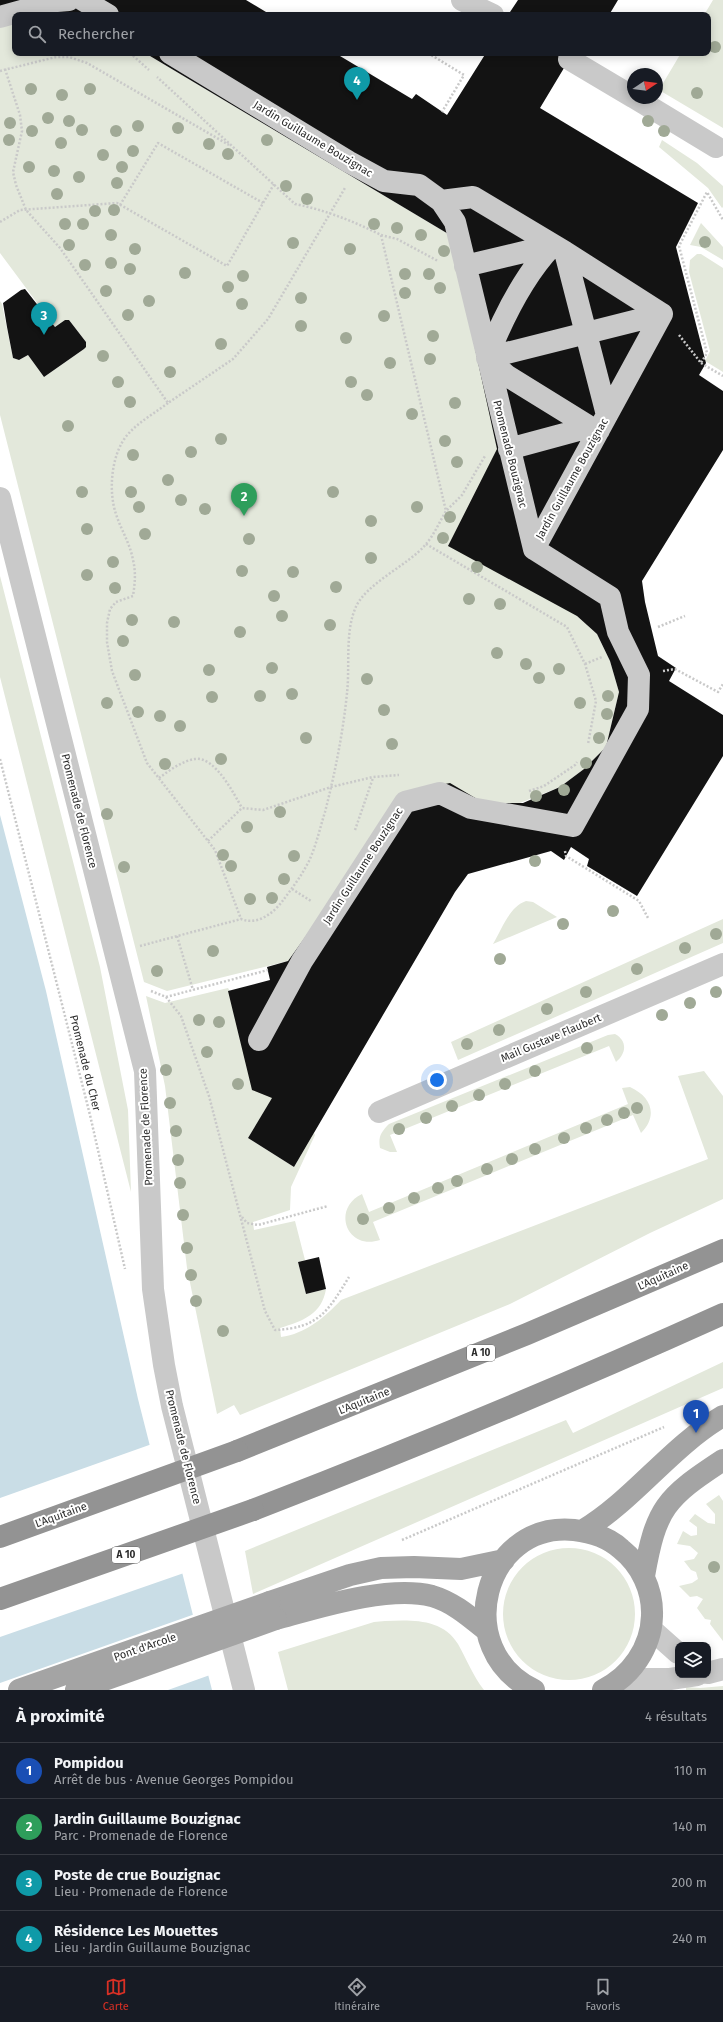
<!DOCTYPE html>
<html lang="fr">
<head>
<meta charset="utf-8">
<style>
	:root { --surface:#171b24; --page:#20242c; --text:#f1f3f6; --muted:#9ea1a6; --line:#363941; --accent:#d93025 }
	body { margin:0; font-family:"Fira Sans",sans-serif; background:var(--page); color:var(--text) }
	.controls { position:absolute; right:12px; bottom:12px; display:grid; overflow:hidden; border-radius:8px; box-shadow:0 2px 10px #0003 }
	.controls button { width:36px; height:36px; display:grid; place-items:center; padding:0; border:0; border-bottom:1px solid var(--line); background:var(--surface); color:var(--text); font:20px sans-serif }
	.compass { position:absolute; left:627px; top:68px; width:36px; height:36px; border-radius:50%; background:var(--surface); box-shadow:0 2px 10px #0003; rotate:77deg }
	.you { position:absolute; left:437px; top:1080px; width:14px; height:14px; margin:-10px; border:3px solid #fff; border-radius:50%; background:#1a73e8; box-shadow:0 0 0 6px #1a73e833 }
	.badge { display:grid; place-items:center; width:26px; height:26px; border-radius:50%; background:var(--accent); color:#fff; font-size:13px; font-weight:700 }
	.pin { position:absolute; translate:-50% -33px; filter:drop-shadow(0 1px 2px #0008) }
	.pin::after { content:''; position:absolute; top:21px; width:14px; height:12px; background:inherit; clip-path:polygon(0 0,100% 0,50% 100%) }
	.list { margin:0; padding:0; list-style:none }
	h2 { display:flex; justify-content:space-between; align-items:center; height:52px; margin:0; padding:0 16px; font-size:17px }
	h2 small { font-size:13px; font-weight:400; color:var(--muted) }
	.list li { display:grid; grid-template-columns:26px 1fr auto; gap:12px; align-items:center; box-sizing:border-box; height:56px; padding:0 16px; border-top:1px solid var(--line) }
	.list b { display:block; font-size:15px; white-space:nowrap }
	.list p { margin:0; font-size:13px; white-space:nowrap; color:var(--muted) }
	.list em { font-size:13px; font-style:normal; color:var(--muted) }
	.icon { flex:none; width:22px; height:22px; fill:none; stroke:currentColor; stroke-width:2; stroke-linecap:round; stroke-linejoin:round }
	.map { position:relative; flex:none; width:723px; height:1690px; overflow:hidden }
	.search { position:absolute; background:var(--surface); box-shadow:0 2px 10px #0003; left:12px; right:12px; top:12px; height:44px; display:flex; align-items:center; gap:10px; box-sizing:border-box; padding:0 14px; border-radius:8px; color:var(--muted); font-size:15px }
	.sheet { height:276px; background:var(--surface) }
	nav { display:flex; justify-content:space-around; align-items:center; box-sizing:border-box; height:56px; border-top:1px solid var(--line); background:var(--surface); font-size:11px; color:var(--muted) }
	nav a { display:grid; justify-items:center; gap:2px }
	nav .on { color:var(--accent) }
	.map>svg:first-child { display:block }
</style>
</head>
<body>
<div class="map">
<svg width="723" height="1690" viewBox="0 0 723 1690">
	<rect width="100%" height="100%" fill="#fff"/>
	<path fill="#e3e8db" d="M713,0H723V128L659,90L681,53H708V15H704Z
		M15,24V53H145L450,235L577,616L597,634L610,661L619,692L606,747L584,769L560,787L354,869L288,961L167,991L144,982L0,415V301L2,304L13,358L19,360L28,355L44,377L84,349L86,342L69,320H65L55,327L0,253V27Z
		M662,140L697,163L723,186V207L722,208L708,188L659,147Z
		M701,223L723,247V260L701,247L690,245Z
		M697,254H701L723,268V372L705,361L710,351L689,272L690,260Z
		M0,576L100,967L128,1110L131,1192L0,677Z
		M526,901L533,902L557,917L493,944C502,929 509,907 526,901Z
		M723,919V943L458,1060L451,1042Z
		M228,988L281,1084L248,1138L294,1167L314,1133L315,1135L291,1187L290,1210L253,1222L254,1230L295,1221L305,1260L298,1262L306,1294L326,1289C322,1314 303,1321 280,1328L281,1337C305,1334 325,1317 341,1300L708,1159L678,1076L704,1071L723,1096V1199L650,1233L510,1304L240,1415L234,1405L217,1414L187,1268L165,1086L146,996L165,1003Z
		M615,1034C628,1041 626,1054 616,1062L609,1046L390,1135L397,1152H390L380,1148C378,1137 381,1132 389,1124L608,1035Z
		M630,1087C652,1097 658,1116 641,1133L633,1115L373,1222L380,1240C347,1251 331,1209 362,1194L369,1212L628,1104L622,1088Z
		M723,1362V1388L253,1594L245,1551L566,1420L573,1433Z
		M719,1495L723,1501V1641L710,1624L711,1620L705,1619L697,1608L703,1599L697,1596L690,1597L679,1586L692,1583L698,1579L696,1572L691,1570L684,1561L694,1559L698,1553L690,1546L677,1544L683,1531L691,1536L697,1535V1527L689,1521L695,1514L708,1523L715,1524V1514L706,1504Z
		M503 1614a66 66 0 1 1 132 0a66 66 0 1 1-132 0Z
		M385,1621C411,1620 442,1618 458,1644C467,1660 473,1676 484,1690H288L278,1652L374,1622Z
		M723,1686V1690H686V1687L700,1688Z"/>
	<path fill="#c9dde6" d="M0,815L46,991L138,1399L212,1690H0Z"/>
	<path fill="#fff" d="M152,1444L184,1573L0,1637V1498Z
		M195,1614L210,1675L168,1690H0V1683Z"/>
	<path fill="#131313" d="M0,0H246L271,15H71L63,12L51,15H15L0,27Z
		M518,0H618L609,15H508Z
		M145,53H335L412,99L416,94L447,115L486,53H573L540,108L698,203L676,247L706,363L699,375L723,391V450L642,581L645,602L658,656L676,668L669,681L723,715V756L637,896L587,866L589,859L571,847L564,860L551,851L468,874L455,892L294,1167L248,1138L272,1098L252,1090L228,991L270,980L267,967L288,961L354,869L425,788L450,783L477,799L498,803H523L560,787L584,769L606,747L619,692L610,661L597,634L577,616L448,546L497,449L450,235Z
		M25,289L55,327L65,320H69L86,342V347L84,349L44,377L28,355L19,360L13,358L7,327L3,303L21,290Z
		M319,1257L326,1289L306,1294L298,1262Z"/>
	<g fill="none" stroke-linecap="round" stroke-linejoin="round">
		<path stroke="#c9c9c9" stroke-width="2.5" stroke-dasharray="2 2" stroke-linecap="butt" d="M130,53L149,70
			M428,53L464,75L442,112
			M5,69L20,115L22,131L13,172L16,185L26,210L60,248L168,403L233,359L268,319L345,188
			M0,71L56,57H69L87,63L229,145
			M120,205L158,143L263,203
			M0,222L20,210L117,203L227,266L274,184
			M381,235L397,239L438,261
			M679,335L701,363L707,353L679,246L707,192L723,220
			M701,363L723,376
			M168,403C155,413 140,421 129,433C111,452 108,491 116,514C121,530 130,543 133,560C136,572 135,583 133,596L116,602L110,609L107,623V642L112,671L147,763L215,850L241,919
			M447,510L462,495L485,456
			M426,544L567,627L585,664L596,701L588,744
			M658,627L685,616
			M585,664L602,657
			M663,671L675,669L718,692L723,684
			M0,759L90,1115L125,1269
			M159,778C170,770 182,761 195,759C215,756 234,794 242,808
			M529,791L544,786L575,765L577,762
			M355,830L373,778
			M208,841L242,808L263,810L331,787L373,777L399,775
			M565,851L566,856L639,901L648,918
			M292,889L311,901
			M177,936L193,990
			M140,946L241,919C258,926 275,912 284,899C293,887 302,875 309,861C316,846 320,828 325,812C335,773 343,733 347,693C350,667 345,633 355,609C365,583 408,566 426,544C434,535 440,521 446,511L381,235C353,221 325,210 295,204L157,77
			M151,991L166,997L181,1016L209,1096L265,1311L275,1330C319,1328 328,1311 349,1277
			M166,997L268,970
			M242,1217L247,1223L258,1225L328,1206
			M402,1540L664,1427"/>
		<path stroke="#c9c9c9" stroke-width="22" d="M83,0L108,15
			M462,0L493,15
			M0,17L57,1L69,0
			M170,53L349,162L384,181L419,185L441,201L473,197L565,252L662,314
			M569,59L633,97
			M635,98L716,147
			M441,201L455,222L534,549
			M565,252L607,415
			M465,266L553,245
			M487,358L662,314
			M487,358L506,375L590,427L599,430
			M487,358C502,320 524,275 553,245
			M509,449L590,427
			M0,498L145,1071L153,1289L164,1365L172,1406L244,1690
			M534,549L662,314
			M259,1040L302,961L405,802L440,793L471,808L573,826L638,709L639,675L618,632L610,597L534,549
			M379,1112L723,964
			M651,1629L678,1653
			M708,1673L723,1669
			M621,1679H670L697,1675"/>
		<path stroke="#a4a4a4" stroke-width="22" d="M582,1531C634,1500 670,1447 723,1416
			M644,1576C656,1508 665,1498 723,1460
			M270,1602L350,1575L381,1568L414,1567L461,1569L504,1560
			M276,1619C320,1607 388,1585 432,1596C453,1602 470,1617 486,1630
			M534,1690C450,1650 483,1521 574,1530C591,1532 608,1537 621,1549C641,1565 653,1590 652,1616C651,1648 631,1676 603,1690"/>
		<path stroke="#939393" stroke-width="22" d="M237,1451L527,1334L723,1250
			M253,1510C411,1449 568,1384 723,1314"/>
		<path stroke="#a4a4a4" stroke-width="22" d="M19,1690L270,1602
			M76,1690L276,1619"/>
		<path stroke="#939393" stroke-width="22" d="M0,1537L237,1451
			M0,1599L253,1510"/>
	</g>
	<g fill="#a0a996">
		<circle cx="715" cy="47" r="6"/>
		<circle cx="31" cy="89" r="6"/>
		<circle cx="90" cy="89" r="6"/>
		<circle cx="697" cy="93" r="6"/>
		<circle cx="62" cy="95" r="6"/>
		<circle cx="48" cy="118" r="6"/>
		<circle cx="69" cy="121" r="6"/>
		<circle cx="648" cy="121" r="6"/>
		<circle cx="10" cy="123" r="6"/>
		<circle cx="138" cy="126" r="6"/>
		<circle cx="178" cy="128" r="6"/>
		<circle cx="82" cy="130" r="6"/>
		<circle cx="32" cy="131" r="6"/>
		<circle cx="116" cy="131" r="6"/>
		<circle cx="664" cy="131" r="6"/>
		<circle cx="9" cy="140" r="6"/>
		<circle cx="267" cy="140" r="6"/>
		<circle cx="61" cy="143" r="6"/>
		<circle cx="209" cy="144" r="6"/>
		<circle cx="133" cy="151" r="6"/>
		<circle cx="228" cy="154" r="6"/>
		<circle cx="103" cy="155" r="6"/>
		<circle cx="29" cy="167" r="6"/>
		<circle cx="122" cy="167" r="6"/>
		<circle cx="54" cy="171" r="6"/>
		<circle cx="79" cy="177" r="6"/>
		<circle cx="117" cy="183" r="6"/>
		<circle cx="286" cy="186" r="6"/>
		<circle cx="57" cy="194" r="6"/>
		<circle cx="307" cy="199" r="6"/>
		<circle cx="114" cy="210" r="6"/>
		<circle cx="95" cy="211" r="6"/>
		<circle cx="65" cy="224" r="6"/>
		<circle cx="83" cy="224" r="6"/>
		<circle cx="374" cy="224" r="6"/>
		<circle cx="397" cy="228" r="6"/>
		<circle cx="111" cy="235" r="6"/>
		<circle cx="421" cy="235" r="6"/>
		<circle cx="705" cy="242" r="6"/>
		<circle cx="293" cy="243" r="6"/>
		<circle cx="69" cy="245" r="6"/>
		<circle cx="135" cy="249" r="6"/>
		<circle cx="350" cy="249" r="6"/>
		<circle cx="444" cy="251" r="6"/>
		<circle cx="111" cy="263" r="6"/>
		<circle cx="85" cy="265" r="6"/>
		<circle cx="130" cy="269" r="6"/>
		<circle cx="185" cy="273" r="6"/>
		<circle cx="405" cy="274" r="6"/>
		<circle cx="429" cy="274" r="6"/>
		<circle cx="243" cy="276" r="6"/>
		<circle cx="228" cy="287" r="6"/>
		<circle cx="440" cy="288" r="6"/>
		<circle cx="106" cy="291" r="6"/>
		<circle cx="405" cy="293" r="6"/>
		<circle cx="301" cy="298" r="6"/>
		<circle cx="149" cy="301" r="6"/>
		<circle cx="242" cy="304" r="6"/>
		<circle cx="128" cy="315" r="6"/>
		<circle cx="384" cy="316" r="6"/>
		<circle cx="301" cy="326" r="6"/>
		<circle cx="433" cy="336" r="6"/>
		<circle cx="346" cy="338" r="6"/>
		<circle cx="221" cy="344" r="6"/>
		<circle cx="103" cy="356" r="6"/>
		<circle cx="430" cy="359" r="6"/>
		<circle cx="390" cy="363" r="6"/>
		<circle cx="170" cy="372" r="6"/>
		<circle cx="118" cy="382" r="6"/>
		<circle cx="351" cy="382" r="6"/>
		<circle cx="367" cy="395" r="6"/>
		<circle cx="130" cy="402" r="6"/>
		<circle cx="455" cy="403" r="6"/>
		<circle cx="412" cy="414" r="6"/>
		<circle cx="68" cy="426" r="6"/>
		<circle cx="221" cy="439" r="6"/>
		<circle cx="445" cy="441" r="6"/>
		<circle cx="191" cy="452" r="6"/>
		<circle cx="133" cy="455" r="6"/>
		<circle cx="457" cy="462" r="6"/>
		<circle cx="168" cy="480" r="6"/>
		<circle cx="82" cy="492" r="6"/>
		<circle cx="131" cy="492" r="6"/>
		<circle cx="333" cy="492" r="6"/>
		<circle cx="240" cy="496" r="6"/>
		<circle cx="181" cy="500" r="6"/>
		<circle cx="139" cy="507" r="6"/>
		<circle cx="417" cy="507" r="6"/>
		<circle cx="205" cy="509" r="6"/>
		<circle cx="450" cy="517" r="6"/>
		<circle cx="371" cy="521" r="6"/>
		<circle cx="87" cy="529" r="6"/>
		<circle cx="145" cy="534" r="6"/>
		<circle cx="443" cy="538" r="6"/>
		<circle cx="249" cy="539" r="6"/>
		<circle cx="371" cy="558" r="6"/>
		<circle cx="113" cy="562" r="6"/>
		<circle cx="477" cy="567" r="6"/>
		<circle cx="242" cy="571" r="6"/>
		<circle cx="293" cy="572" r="6"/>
		<circle cx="87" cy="575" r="6"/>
		<circle cx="336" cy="587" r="6"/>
		<circle cx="115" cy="588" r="6"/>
		<circle cx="274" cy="596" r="6"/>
		<circle cx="469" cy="599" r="6"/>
		<circle cx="500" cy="604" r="6"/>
		<circle cx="282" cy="616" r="6"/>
		<circle cx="132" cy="620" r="6"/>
		<circle cx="174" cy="622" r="6"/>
		<circle cx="330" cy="625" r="6"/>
		<circle cx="240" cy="632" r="6"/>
		<circle cx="123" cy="641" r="6"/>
		<circle cx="497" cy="653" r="6"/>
		<circle cx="526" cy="664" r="6"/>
		<circle cx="272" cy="668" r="6"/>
		<circle cx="559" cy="669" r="6"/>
		<circle cx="209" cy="670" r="6"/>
		<circle cx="135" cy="675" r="6"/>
		<circle cx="539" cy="678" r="6"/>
		<circle cx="367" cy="679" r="6"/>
		<circle cx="292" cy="694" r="6"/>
		<circle cx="260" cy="696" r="6"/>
		<circle cx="608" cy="696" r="6"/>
		<circle cx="212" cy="697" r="6"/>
		<circle cx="107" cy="703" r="6"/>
		<circle cx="580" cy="703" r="6"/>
		<circle cx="384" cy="710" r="6"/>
		<circle cx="138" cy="712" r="6"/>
		<circle cx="607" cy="714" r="6"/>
		<circle cx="160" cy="716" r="6"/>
		<circle cx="180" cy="726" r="6"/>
		<circle cx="306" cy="738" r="6"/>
		<circle cx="599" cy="738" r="6"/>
		<circle cx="392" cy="744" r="6"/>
		<circle cx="221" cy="759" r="6"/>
		<circle cx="586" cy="763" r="6"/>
		<circle cx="165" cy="764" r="6"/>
		<circle cx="564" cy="790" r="6"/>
		<circle cx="536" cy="796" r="6"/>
		<circle cx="280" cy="812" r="6"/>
		<circle cx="107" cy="814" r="6"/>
		<circle cx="247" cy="827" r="6"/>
		<circle cx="223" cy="855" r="6"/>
		<circle cx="294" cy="856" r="6"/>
		<circle cx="535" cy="861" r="6"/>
		<circle cx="231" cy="866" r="6"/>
		<circle cx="124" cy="867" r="6"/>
		<circle cx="284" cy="879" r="6"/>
		<circle cx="272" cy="898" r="6"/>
		<circle cx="250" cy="899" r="6"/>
		<circle cx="613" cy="911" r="6"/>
		<circle cx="563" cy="924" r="6"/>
		<circle cx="716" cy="934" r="6"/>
		<circle cx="685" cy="948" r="6"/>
		<circle cx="213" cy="951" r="6"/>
		<circle cx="500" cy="959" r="6"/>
		<circle cx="637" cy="969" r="6"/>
		<circle cx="157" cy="971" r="6"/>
		<circle cx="586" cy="992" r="6"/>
		<circle cx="716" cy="992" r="6"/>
		<circle cx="690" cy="1003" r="6"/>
		<circle cx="547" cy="1009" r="6"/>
		<circle cx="662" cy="1015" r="6"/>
		<circle cx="199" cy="1020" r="6"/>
		<circle cx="219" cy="1022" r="6"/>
		<circle cx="499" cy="1030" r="6"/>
		<circle cx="467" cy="1044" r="6"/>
		<circle cx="587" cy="1048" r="6"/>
		<circle cx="207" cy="1052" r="6"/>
		<circle cx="166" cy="1070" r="6"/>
		<circle cx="535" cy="1071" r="6"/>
		<circle cx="238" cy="1084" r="6"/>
		<circle cx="505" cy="1084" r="6"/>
		<circle cx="479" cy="1095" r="6"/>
		<circle cx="170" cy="1103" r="6"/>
		<circle cx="452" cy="1106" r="6"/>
		<circle cx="637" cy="1108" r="6"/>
		<circle cx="624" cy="1113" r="6"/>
		<circle cx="426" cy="1118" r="6"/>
		<circle cx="607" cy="1120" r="6"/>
		<circle cx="586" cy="1128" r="6"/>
		<circle cx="399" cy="1129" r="6"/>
		<circle cx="176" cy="1131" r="6"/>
		<circle cx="564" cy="1138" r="6"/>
		<circle cx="535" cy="1149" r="6"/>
		<circle cx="512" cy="1159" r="6"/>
		<circle cx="178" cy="1160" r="6"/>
		<circle cx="487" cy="1169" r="6"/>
		<circle cx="457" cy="1181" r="6"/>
		<circle cx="180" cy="1183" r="6"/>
		<circle cx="438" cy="1188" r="6"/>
		<circle cx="414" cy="1198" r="6"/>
		<circle cx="389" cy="1208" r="6"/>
		<circle cx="183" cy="1215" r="6"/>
		<circle cx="363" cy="1219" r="6"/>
		<circle cx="187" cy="1248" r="6"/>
		<circle cx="191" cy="1275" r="6"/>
		<circle cx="196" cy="1301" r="6"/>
		<circle cx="223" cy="1331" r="6"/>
		<circle cx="714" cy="1567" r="6"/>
	</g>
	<g text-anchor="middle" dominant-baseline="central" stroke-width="4" stroke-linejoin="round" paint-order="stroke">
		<g fill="#fff" stroke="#6b6b6b" stroke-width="1">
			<rect x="467" y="1345" width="28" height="16" rx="3"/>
			<rect x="112" y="1547" width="28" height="16" rx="3"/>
		</g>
		<g font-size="10" font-weight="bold" fill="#2c2c2c">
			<text x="481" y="1353">A 10</text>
			<text x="126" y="1555">A 10</text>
		</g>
		<g font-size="11" fill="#2c2c2c" stroke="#fff">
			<text transform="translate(313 139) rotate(31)">Jardin Guillaume Bouzignac</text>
			<text transform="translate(510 454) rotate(76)">Promenade Bouzignac</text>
			<text transform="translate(572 479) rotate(-61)">Jardin Guillaume Bouzignac</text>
			<text transform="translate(79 811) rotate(76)">Promenade de Florence</text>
			<text transform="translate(363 866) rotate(-57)">Jardin Guillaume Bouzignac</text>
			<text transform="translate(551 1038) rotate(-23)">Mail Gustave Flaubert</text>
			<text transform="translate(85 1063) rotate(76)">Promenade du Cher</text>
			<text transform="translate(146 1127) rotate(-93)">Promenade de Florence</text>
			<text transform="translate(663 1276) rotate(-24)">L'Aquitaine</text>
			<text transform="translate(364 1401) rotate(-22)">L'Aquitaine</text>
			<text transform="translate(183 1447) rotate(76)">Promenade de Florence</text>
			<text transform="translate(61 1515) rotate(-20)">L'Aquitaine</text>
			<text transform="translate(145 1647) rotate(-19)">Pont d'Arcole</text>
		</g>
	</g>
</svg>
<div class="controls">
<button><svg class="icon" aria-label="layers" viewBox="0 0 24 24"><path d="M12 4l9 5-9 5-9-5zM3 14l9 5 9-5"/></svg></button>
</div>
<svg class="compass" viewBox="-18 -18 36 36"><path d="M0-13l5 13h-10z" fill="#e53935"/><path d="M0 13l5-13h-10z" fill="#9ea1a6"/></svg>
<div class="you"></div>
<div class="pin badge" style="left:696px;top:1433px;background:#1a4fb4">1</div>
<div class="pin badge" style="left:244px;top:516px;background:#2e9e5b">2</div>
<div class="pin badge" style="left:44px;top:335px;background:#0f9aa8">3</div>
<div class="pin badge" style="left:357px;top:100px;background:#0f9aa8">4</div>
<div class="search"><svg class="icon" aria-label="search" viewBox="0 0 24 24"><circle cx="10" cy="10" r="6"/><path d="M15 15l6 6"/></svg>Rechercher</div>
</div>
<section class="sheet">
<h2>À proximité<small>4 résultats</small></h2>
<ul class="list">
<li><span class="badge" style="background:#1a4fb4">1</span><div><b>Pompidou</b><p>Arrêt de bus · Avenue Georges Pompidou</p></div><em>110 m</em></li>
<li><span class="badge" style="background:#2e9e5b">2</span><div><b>Jardin Guillaume Bouzignac</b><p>Parc · Promenade de Florence</p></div><em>140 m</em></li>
<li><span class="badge" style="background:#0f9aa8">3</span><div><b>Poste de crue Bouzignac</b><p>Lieu · Promenade de Florence</p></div><em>200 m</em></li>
<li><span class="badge" style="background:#0f9aa8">4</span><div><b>Résidence Les Mouettes</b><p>Lieu · Jardin Guillaume Bouzignac</p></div><em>240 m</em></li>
</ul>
</section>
<nav>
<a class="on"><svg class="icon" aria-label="map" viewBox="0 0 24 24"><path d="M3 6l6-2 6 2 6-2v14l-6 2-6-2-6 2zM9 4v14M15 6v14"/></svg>Carte</a>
<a><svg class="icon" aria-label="directions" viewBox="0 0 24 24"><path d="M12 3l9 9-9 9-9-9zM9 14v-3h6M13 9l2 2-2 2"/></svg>Itinéraire</a>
<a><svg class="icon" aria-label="saved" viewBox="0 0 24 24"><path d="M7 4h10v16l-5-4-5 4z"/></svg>Favoris</a>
</nav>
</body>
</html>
